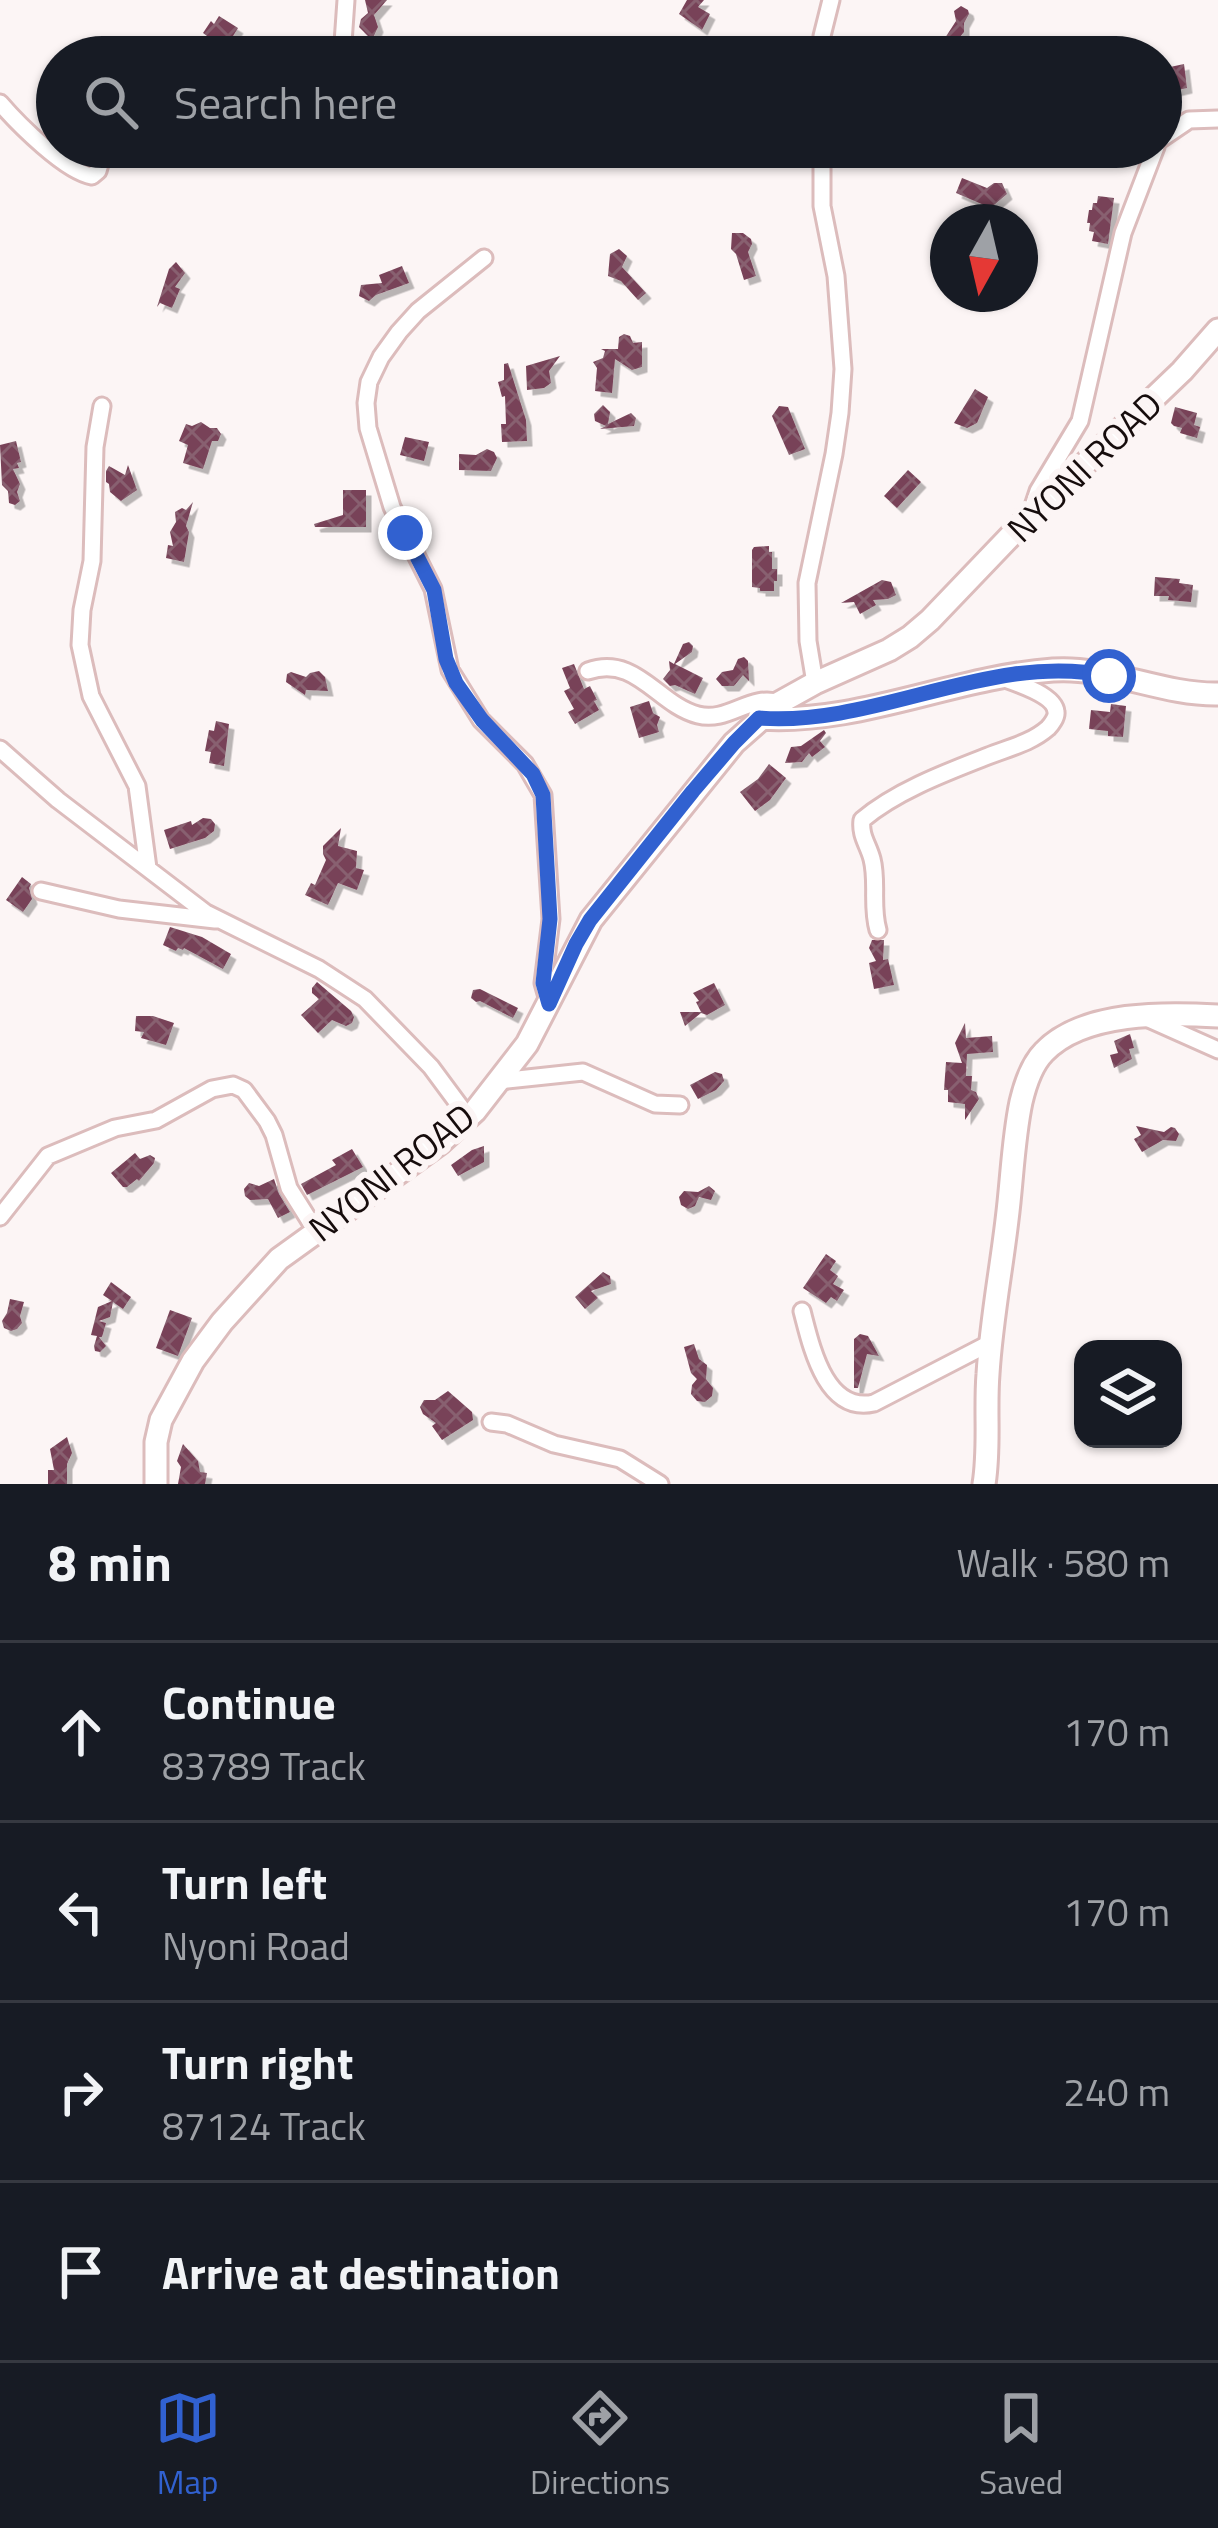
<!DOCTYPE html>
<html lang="en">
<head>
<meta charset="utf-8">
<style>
	:root { --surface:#171b24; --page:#242831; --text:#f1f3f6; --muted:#9ea1a6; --line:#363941; --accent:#3161d0 }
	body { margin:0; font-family:"Titillium Web",sans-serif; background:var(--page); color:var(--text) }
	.controls { position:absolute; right:36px; bottom:36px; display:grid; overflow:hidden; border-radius:24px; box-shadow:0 3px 9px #0004 }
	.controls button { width:108px; height:108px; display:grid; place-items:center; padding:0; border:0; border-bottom:3px solid var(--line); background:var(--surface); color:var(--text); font:60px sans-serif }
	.compass { position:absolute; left:930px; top:204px; width:108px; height:108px; border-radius:50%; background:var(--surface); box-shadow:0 3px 9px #0004; rotate:188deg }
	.stop { position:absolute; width:36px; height:36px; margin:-27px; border:9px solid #3161d0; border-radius:50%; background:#fff }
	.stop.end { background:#3161d0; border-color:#fff; box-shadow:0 3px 12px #0008 }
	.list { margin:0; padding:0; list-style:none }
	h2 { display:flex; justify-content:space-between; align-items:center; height:156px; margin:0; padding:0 48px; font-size:51px }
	h2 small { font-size:39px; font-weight:400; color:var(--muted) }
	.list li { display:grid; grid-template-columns:78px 1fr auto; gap:36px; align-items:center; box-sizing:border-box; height:180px; padding:0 48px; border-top:3px solid var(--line) }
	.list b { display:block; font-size:45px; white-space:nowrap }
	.list p { margin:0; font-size:39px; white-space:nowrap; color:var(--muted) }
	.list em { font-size:39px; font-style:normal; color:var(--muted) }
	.icon { flex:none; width:66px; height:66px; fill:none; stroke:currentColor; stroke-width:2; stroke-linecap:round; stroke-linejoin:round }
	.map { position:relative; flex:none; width:1218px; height:1484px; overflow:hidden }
	.search { position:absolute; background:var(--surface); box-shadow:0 3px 9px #0004; left:36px; right:36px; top:36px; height:132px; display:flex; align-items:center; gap:30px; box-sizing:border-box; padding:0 42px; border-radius:66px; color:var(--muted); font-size:45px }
	.sheet { height:876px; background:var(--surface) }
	nav { display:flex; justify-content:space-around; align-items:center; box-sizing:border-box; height:168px; border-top:3px solid var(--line); background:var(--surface); font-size:33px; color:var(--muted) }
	nav a { display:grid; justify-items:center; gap:6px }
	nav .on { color:var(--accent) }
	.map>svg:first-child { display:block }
</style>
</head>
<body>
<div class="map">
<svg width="1218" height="1484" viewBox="0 0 1218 1484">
	<defs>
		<pattern id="building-cross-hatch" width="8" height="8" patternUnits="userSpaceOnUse" patternTransform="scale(3)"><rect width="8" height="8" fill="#784358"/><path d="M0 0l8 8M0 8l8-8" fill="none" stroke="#886070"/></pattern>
		<filter id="shadow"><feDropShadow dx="5.5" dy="5.5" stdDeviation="0" flood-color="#0004"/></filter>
	</defs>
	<rect width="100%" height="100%" fill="#fcf5f5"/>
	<path fill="url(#building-cross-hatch)" filter="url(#shadow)" d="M365,0H387L374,15L378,27L372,40L359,27L361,19L368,13Z
		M687,0H704L698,7L710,14L702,30L679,14Z
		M961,6L968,10L969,14L964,23V32L959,38V47L948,50L944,54L945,38L956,21L954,11Z
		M219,16L238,28L233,36L236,38L229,50L226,48L222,54L203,42L207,36L203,33L211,21L214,24Z
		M1184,64L1187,88L1161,94V69Z
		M962,178L987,188L994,183H1002L1007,194L981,216L984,205L956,193Z
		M1098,196L1114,198L1108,244L1092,241L1094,232L1089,231L1090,223H1087L1089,210H1092L1093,203H1097Z
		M732,233H743L751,239L752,244L748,252L756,276L744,280L736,254L731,249Z
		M619,249L627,256L622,267L646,293L638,300L621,281L608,276L610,254Z
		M176,262L185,273L175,287L180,289L172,308L160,303L157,307L169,269Z
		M402,266L409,283L376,295L369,301L359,296L361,285L382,283L379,275Z
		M624,334L630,336L633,343L642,342V367L632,370L615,359L612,393L595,391L597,368L593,362L603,358L605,351L601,349H618L619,337Z
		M560,356L549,371L551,383L544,388L527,390L526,366Z
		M508,363L526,420L527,441L502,442L501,424H506L505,396L502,397L498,382L504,380V364Z
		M975,389L988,397L977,423L967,428L954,423Z
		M603,405L610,412L608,424L631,413L636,418L634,426L600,429L606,426L595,421L594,414Z
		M779,406L788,407L805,449L789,455L772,416Z
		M1175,407L1197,413L1194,425L1200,427L1197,438L1180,433L1182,428L1174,426L1171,423Z
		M201,422L210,428H217L221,434L218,441H212L203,469L183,463L188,445L179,441L186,424L192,426Z
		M405,437L429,442L424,461L400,455Z
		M16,441L21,462L17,463L19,468L13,469L20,484L17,492L20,501L15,505L9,503L8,491L2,485L0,445Z
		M487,449L494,452L497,458L491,471L459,470V454L476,455Z
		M128,465L137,490L121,501L110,492L109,484L106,482V471L109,466L125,475Z
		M908,470L921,482L897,508L884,496Z
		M343,490H366V527H315L314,524L343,515Z
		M193,502L186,526L189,532L184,562L166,558L168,545L173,546L170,532L176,522L175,512L182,508L186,510Z
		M769,546V552H772V569H777V581H774V591H760V588L752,587V550L754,547Z
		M1155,577L1180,579L1179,583L1193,585L1191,602L1168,600L1169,596H1154Z
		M882,580L891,582L896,595L888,599L873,600L876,605L860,614L854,602L841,603Z
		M689,642L693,646L692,652L675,664L703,678L695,694L675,685L670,686L663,679L670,670L669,661L674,664L683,644Z
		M744,657L748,661L749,681L743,675L734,686H722L716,679L722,672L733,670L738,659Z
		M574,664L584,689L590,686L597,700L594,701L599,710L575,724L568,712L574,709L564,691L570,688L562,668Z
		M319,671L325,677L328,691L306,690L305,695L286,682L287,674L291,672L306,677L310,673Z
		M649,701L653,713L660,717L657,725L659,732L639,738L630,707Z
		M1111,704L1126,706L1123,737L1108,736V731L1089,729L1091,710L1110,712Z
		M216,721L229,724L224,766L209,763L211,752L205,751L209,730L214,731Z
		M824,730L826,733L820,741L825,747L812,757L809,753L802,762L785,763L791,747L801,746Z
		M769,764L786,778L770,800L755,811L740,792L758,779Z
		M203,818L211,819L215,824L214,831L205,838L170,849L164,830L191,821L192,825Z
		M341,828L338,846L357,851L356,868L364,870L357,890L338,883L328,905L305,895L311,883L315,885L326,860L323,854V846Z
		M22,877L31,884L29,888L32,899L23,912L6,900Z
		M170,927L202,937L231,954L223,969L184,948L183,950L178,948L176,951L163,945Z
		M872,940H884L883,960L888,959L894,985L874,989L869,963L876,961L869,948Z
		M317,982L351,1011L354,1017L352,1023L346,1026L332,1020L318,1033L301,1015L319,999L312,993V988Z
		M714,983L725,1005L707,1015L701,1013L685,1026L680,1012H701L696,1002L699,1001L693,993Z
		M480,989L518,1008L513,1018L480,1001L476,1002L471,998L473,990Z
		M136,1016H153L174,1023L166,1045L141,1038L144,1032L135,1031Z
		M965,1023L966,1038L992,1036L993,1052L967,1054L966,1076H972L971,1090L976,1092L979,1099L965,1120V1104L948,1102V1090H944L946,1062L962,1063L955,1043Z
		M1130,1034L1134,1048L1129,1049L1132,1059L1114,1068L1110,1055L1118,1053L1114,1041Z
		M715,1072L722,1074L724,1081L716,1090L698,1099L690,1085Z
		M1136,1126L1164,1132L1171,1127L1175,1128L1179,1134L1176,1141L1163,1140L1142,1152L1134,1139L1141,1135Z
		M484,1146V1162L458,1176L451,1165L472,1150Z
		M352,1149L363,1167L307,1195L301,1184L336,1165L332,1160Z
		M135,1153L140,1159L150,1155L155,1158L154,1163L139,1181L137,1179L127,1187H123L111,1173Z
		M274,1179L279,1194L290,1212L278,1218L268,1199L250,1200L245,1196L244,1189L249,1183L259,1186Z
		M709,1186L715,1191L711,1200L699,1197L695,1206L688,1209L681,1205L679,1197L684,1191L698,1192Z
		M826,1254L836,1261L830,1270L838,1276L833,1284L844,1290L837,1301L831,1297L826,1303L803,1288Z
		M603,1272L610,1276L611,1284L591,1291L598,1298L585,1309L575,1297Z
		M111,1282L131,1297L123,1309L113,1302L110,1317L99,1321L106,1323L102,1337H99L106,1346L100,1352L95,1351L94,1346L97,1336L91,1335L98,1307L112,1301L103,1295Z
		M10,1299L24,1302L20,1316L22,1323L17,1329L11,1331L4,1328L2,1321L7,1313Z
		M170,1310L192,1318L178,1356L156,1348Z
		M860,1334L868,1336L879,1356L867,1354L858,1388H854V1339Z
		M694,1344L699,1359L707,1365L706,1379L713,1388L712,1396L705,1402L697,1401L691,1394L692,1385L697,1379L691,1373L684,1347Z
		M448,1391L472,1412L473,1420L442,1440L432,1426L436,1423L423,1414L420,1407L424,1400H435Z
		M67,1437L72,1453L67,1464V1484H48V1470H54L50,1449Z
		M183,1444L198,1461L200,1472L207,1473L205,1484H178L181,1467L177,1461Z"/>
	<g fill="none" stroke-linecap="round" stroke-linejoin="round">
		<g stroke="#dcbcbc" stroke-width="21">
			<path id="street" d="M342,57L346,0
				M821,57L822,36L831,0
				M0,103C18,124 66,172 92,176L98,171L105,147
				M1161,139L1189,120L1218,119
				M484,258L418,311L399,332L381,357L369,382L366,403L368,428L392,507L433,589L450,670L481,720L525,764L543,795L551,919L543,983L549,1004
				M102,406L95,447L92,561L82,610L80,645L91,696L137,786L148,868
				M1030,515L1038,491L1080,421L1123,233L1156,147
				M588,671C636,654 658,705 698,715C728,723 751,693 779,703
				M815,683L808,641L807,583L834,454L840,413L843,369L836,276L822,206V147
				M0,749L58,800L206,913L319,969L365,999L431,1067L468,1117
				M41,891L119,909L215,920
				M878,930C871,906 878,882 872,859C868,844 860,836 862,820C896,791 947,772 988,756C1008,748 1031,743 1048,728C1051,725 1057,717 1056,712C1055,695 1016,683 1002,678
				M1144,1017L1218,1050
				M499,1081L583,1072L655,1104L680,1105
				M0,1217L48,1156L115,1128L156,1120L212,1089L233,1085L244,1090L267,1121L274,1135L289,1188L316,1231
				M802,1311C811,1345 825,1414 874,1403L992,1342
				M491,1422L507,1424L554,1444L620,1459L660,1484"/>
		</g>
		<g stroke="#dcbcbc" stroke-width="27">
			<path id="secondary" d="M759,718C859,725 953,677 1053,670C1108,666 1162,695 1218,694
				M156,1484V1442L161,1420L193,1361L222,1322L279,1259L440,1143L475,1111L527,1044L591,920L734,743L779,703L815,683L889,650L910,637L930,620L1020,526L1182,371L1218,330
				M984,1484C990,1448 985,1411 988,1374C991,1323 1001,1271 1007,1220C1012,1181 1013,1140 1021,1102C1025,1085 1031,1065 1044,1052C1083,1011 1166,1013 1218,1016"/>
		</g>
		<use href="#street" stroke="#fff" stroke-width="15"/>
		<use href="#secondary" stroke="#fff" stroke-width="21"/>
	</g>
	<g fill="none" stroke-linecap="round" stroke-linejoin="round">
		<path stroke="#3161d0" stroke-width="15" d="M405,533L434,590L446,659L456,683L482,720L533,774L543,795L550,919L543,983L549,1004L576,944L590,920L693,791L734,743L759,718C878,727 990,651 1109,676"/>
	</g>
	<g text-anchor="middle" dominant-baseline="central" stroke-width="12" stroke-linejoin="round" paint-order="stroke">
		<g font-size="36" fill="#160c0c" stroke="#fcf5f5">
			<text transform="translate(1084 466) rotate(-44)">NYONI ROAD</text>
			<text transform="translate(391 1172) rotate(-38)">NYONI ROAD</text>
		</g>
	</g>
</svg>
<div class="controls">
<button><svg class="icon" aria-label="layers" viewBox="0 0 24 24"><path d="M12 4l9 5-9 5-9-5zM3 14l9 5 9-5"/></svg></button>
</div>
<svg class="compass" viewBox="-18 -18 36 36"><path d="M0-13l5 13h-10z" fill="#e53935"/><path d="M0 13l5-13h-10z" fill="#9ea1a6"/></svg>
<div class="stop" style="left:1109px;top:676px"></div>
<div class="stop end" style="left:405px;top:533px"></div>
<div class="search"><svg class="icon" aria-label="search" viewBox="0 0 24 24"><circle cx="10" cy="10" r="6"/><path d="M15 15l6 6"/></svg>Search here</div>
</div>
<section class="sheet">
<h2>8 min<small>Walk · 580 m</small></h2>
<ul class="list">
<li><svg class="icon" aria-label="ahead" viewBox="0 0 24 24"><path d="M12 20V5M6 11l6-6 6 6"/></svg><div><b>Continue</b><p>83789 Track</p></div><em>170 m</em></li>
<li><svg class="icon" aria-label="left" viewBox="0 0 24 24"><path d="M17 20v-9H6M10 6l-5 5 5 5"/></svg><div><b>Turn left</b><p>Nyoni Road</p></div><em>170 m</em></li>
<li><svg class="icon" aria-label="right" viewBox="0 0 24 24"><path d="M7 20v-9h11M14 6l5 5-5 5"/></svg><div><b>Turn right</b><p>87124 Track</p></div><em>240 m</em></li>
<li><svg class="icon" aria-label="arrive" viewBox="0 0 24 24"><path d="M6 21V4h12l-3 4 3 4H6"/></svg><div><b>Arrive at destination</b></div></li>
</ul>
</section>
<nav>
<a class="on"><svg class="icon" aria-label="map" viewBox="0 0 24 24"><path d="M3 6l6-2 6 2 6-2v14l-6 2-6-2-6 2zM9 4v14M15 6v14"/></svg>Map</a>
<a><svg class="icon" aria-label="directions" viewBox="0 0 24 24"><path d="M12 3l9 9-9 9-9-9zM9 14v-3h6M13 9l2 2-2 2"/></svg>Directions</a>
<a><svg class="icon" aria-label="saved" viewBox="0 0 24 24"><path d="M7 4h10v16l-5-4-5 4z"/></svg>Saved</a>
</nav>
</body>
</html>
